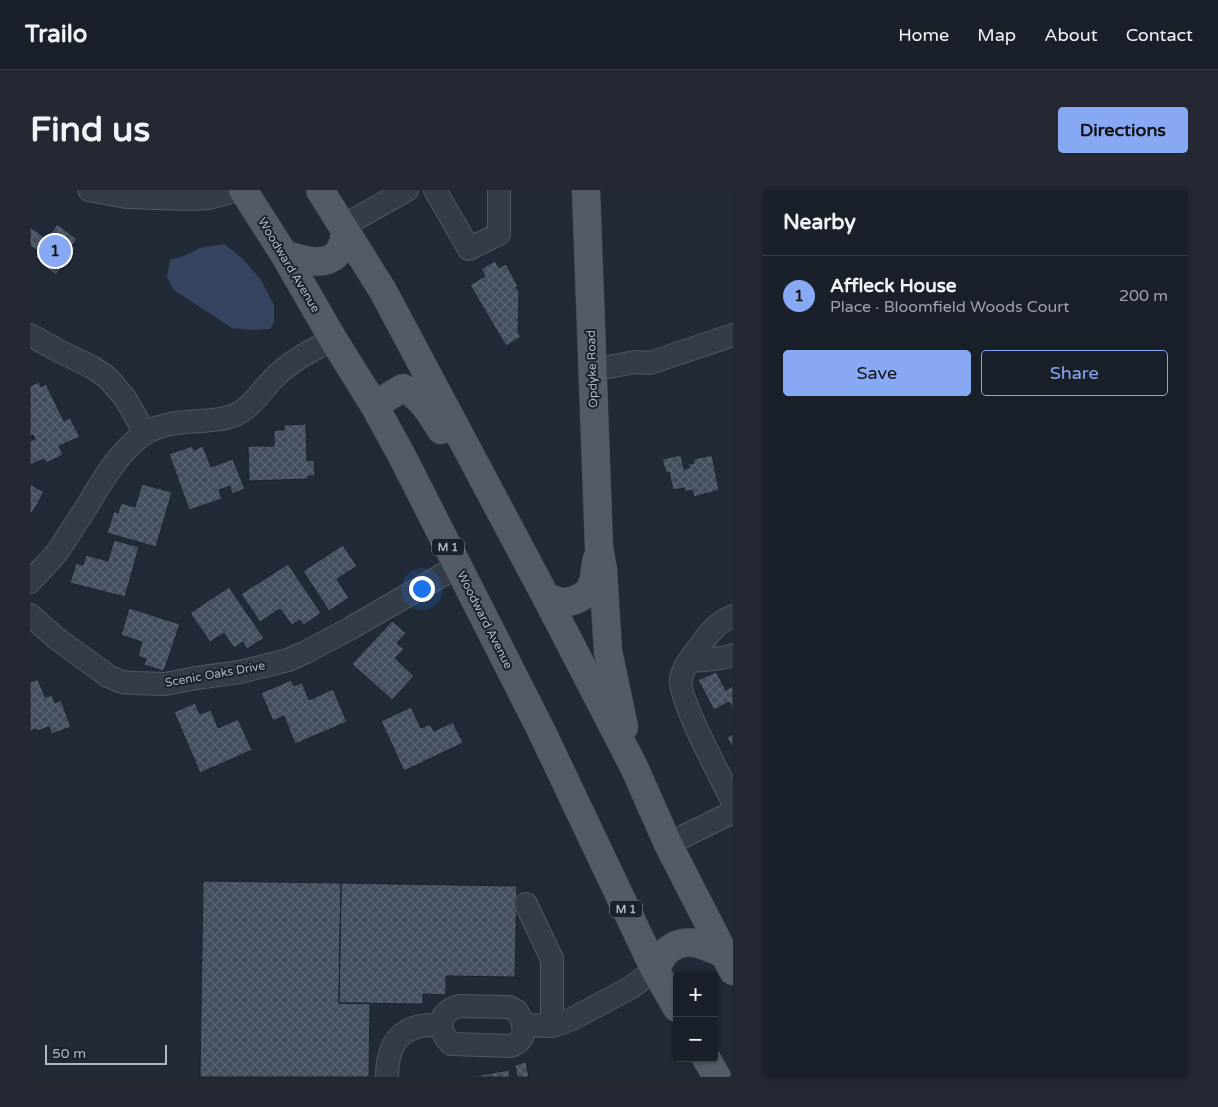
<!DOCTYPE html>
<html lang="en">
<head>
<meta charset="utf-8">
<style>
	:root { --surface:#1a202a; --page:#232832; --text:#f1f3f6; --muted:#9fa3a8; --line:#383e47; --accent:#87a9f4 }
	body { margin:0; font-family:"Varela Round",sans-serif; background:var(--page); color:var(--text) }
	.controls { position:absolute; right:15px; bottom:15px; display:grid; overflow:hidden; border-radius:5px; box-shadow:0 1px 4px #0004 }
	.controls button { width:45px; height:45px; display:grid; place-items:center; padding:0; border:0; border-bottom:1px solid var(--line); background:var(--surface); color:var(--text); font:25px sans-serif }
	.scale { position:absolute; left:15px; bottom:12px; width:122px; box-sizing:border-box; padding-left:5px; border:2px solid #b0b7c5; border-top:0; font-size:14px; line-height:18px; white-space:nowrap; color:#b0b7c5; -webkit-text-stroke:4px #1b212d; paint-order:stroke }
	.you { position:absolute; left:391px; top:398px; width:18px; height:18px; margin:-12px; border:4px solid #fff; border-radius:50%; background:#1a73e8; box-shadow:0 0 0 8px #1a73e833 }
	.badge { display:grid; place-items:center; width:32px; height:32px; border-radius:50%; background:var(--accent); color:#111; font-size:16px; font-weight:700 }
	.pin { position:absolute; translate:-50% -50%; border:2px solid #fff; box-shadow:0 1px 5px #0006 }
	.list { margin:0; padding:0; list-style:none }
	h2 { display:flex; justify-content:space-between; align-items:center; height:65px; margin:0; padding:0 20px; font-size:21px }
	h2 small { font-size:16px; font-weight:400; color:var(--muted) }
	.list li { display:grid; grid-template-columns:32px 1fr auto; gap:15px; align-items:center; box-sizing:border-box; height:80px; padding:0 20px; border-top:1px solid var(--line) }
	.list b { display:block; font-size:19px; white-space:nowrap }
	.list p { margin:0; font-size:16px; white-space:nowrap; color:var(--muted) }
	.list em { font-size:16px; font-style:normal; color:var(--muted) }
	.actions { display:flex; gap:10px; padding:15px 20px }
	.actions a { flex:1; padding:11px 0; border:1px solid var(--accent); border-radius:5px; text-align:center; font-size:18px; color:var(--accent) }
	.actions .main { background:var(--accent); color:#111 }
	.map { position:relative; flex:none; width:703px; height:887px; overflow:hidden; border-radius:5px }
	header { display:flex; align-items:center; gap:30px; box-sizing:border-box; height:70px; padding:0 25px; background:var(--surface); border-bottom:1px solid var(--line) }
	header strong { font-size:24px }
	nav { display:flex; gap:28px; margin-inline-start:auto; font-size:18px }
	.intro { display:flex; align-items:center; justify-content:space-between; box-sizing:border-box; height:120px; padding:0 30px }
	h1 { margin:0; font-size:35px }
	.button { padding:12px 22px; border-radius:5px; background:var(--accent); color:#111; font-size:18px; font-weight:700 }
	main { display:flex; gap:30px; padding:0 30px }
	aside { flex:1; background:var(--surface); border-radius:5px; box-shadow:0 1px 4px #0004 }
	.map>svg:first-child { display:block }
</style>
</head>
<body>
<header>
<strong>Trailo</strong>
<nav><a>Home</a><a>Map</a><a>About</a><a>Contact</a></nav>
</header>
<div class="intro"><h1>Find us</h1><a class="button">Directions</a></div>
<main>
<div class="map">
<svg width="703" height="887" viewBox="0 0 703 887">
	<defs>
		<pattern id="building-cross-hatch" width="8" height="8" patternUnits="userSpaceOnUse" patternTransform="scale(1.25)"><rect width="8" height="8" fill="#434d5d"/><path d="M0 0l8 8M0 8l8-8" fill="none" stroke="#5c6473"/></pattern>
	</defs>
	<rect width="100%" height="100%" fill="#222a38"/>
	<path fill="#36455f" d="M194,54L213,69L231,90L244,115V132L240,139L225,140L202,138L144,100L137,87L140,70L154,66L170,58Z"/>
	<path fill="url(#building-cross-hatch)" stroke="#1d232f" d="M27,34L47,49L42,56L45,59L26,85L16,78L17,76L5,67L9,62L0,56V37L17,49Z
		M465,71L469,78L476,74L488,96L486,97L489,102L488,142L491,147L476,156L440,95L455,86L451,79Z
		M9,192L11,197L16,194L34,231L40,228L50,247L29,256L33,265L16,273L14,269L0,275V251L5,249L3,245L0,247V196Z
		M276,234L277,271L284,270L285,286H278V289L219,291L218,256H244V240H254V235Z
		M162,256L164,260L173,256L181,277L203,269L215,299L202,304L200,296L189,300L192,309L159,320L139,264Z
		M651,265L654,279L659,278L658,274L664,273V269L682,265L689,300L664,307L662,300L655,302L654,298L643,300L639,282L636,283L632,269Z
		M0,294L14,302L2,323L0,322Z
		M112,294L142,302L126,357L77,343L84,321L88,323L91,313L105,317Z
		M84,350L109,357L95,407L40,393L46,373L53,375L56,365L78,371Z
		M313,355L327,376L307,389L319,408L299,421L273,381Z
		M258,374L291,423L274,435L270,430L262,435L250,419L230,432L211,404Z
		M199,397L234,448L217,459L213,452L204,458L194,443L180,452L160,423Z
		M99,418L150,434L134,481L114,475L116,469L108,466L112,452L91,445Z
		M362,431L376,443L367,453L374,459L365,468L384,486L362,510L322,474Z
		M686,482L696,500L703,496V520L699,512L684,520L668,490Z
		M8,489L15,507L22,505L25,513L31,510L41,537L22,544L19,537L7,541L6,539L0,541V492Z
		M261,490L264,496L272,492L279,510L303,499L317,532L265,554L254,526L243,531L231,503Z
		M165,513L170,524L181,520L188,538L208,529L222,560L170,583L144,522Z
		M381,517L391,538L400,534L404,541L423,532L433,553L374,581L351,531Z
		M703,544V558L697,547Z
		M173,691L311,693L309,813H340L339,887H170Z
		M311,693L487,696L485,787L416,786V805L393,804V814L309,813Z
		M496,872L499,887H487L485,875Z
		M479,880L480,887H439Z"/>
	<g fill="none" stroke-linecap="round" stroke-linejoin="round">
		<g stroke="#505763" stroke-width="24">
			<path id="minor" d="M59,0L96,7L157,9L179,8L208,0
				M405,0L439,59L469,44V0
				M313,36L377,0
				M0,145L29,161L62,177L78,188L95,208L115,243
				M562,180L605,172L620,173L703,145
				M0,392C9,381 20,372 28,361C38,345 49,329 59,313C72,291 85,269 104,252C122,234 147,232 171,231C182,230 194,230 205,225C223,217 232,199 246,186C262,170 283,160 303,149
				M0,425L26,448L78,486L92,492L104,493L135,494L166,488L210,482L258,470L276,462L321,438L428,376
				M703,426C689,431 680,442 672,453C664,464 653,476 651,489C647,506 693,592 703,612
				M659,471C674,470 689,470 703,465
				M638,654L703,622
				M496,714L522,769V836
				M429,816L479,817L487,821C492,830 498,844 488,852C486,854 483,855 480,856L421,854C406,838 408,823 429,816Z
				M494,835L522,836L542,829L600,798L625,780
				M357,887C357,863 364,841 391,836C397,835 404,835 411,835"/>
		</g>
		<g stroke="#3f4552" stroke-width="29">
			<path id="major" d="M213,0L254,64L303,149L344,215L372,266L511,540L625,780L647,818
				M290,0L353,101L516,407L604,577L638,654L703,781
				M556,0L569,357L573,380L578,461L594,537
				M254,64C282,74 312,80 315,41
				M344,215L373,198C391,206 401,224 411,240
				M516,407C521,408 526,411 531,412C545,413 559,405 563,392C565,385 565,376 567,369
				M625,780C628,775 631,768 635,763C654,744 674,755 694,764
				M676,868L687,887"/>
		</g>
		<use href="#minor" stroke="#353c49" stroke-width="22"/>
		<use href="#major" stroke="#535b69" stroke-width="28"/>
	</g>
	<g text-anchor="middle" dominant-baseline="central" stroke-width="4" stroke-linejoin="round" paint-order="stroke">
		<g fill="#1b212d" stroke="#838a97" stroke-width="1">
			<rect x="402" y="348.5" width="32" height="17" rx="4"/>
			<rect x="580" y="710.5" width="32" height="17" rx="4"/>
		</g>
		<g font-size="11" font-weight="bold" fill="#b0b7c5">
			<text x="418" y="357">M 1</text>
			<text x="596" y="719">M 1</text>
		</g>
		<g font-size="12" fill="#b0b7c5" stroke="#1b212d">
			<text transform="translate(259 75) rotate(59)">Woodward Avenue</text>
			<text transform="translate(562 179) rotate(-92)">Opdyke Road</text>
			<text transform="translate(455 430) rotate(63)">Woodward Avenue</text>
			<text transform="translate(185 484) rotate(-10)">Scenic Oaks Drive</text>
		</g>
	</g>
</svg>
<div class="controls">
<button>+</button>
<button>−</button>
</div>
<div class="scale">50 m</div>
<div class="you"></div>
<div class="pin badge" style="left:25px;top:61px">1</div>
</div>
<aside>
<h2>Nearby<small></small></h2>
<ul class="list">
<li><span class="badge">1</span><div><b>Affleck House</b><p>Place · Bloomfield Woods Court</p></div><em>200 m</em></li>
</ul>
<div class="actions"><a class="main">Save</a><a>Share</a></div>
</aside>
</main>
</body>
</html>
